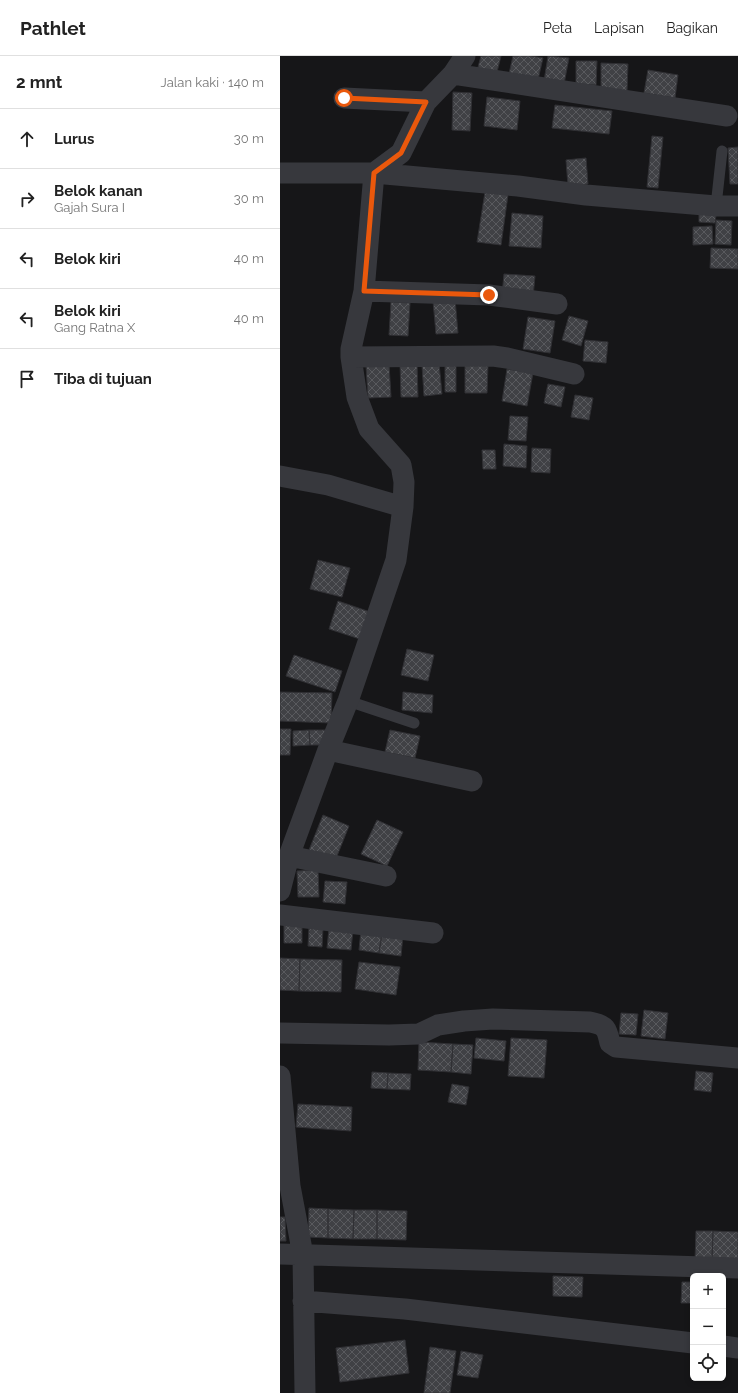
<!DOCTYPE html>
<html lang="id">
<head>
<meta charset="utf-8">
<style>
	:root { --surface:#fff; --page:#f2f2f2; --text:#222; --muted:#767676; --line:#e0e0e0 }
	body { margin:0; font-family:Raleway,sans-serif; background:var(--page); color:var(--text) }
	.controls { position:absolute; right:12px; bottom:12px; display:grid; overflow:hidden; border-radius:6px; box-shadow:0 2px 6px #0003 }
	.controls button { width:36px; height:36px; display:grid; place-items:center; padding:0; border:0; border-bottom:1px solid var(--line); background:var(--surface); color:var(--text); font:20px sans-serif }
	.stop { position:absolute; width:12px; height:12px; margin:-9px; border:3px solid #ea580c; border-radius:50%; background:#fff }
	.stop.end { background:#ea580c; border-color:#fff; box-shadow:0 1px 4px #0008 }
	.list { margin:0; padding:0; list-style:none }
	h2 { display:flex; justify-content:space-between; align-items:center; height:52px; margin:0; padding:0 16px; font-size:17px }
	h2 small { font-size:13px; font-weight:400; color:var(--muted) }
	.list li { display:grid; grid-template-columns:26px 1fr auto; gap:12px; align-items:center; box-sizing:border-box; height:60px; padding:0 16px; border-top:1px solid var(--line) }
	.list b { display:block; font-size:15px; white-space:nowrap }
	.list p { margin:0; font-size:13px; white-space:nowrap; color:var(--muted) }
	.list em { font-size:13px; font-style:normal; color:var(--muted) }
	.icon { flex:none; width:22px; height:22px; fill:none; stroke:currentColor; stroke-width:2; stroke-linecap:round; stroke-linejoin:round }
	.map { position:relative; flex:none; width:458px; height:1337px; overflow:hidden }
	header { display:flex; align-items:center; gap:24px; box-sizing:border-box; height:56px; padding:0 20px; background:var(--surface); border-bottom:1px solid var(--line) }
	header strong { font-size:19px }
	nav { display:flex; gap:22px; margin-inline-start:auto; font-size:14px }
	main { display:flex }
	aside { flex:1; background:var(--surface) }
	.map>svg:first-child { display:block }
</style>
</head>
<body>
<header>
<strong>Pathlet</strong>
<nav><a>Peta</a><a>Lapisan</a><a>Bagikan</a></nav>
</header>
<main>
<aside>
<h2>2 mnt<small>Jalan kaki · 140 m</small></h2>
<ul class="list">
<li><svg class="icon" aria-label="ahead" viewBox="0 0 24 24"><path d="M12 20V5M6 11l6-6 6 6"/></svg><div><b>Lurus</b></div><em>30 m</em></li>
<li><svg class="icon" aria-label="right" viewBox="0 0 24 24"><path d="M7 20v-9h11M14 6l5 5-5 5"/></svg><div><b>Belok kanan</b><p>Gajah Sura I</p></div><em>30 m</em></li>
<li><svg class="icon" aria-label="left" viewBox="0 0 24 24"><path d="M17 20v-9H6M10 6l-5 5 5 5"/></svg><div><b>Belok kiri</b></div><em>40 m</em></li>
<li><svg class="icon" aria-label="left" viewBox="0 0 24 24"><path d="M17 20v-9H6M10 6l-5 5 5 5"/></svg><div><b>Belok kiri</b><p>Gang Ratna X</p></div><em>40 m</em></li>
<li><svg class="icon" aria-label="arrive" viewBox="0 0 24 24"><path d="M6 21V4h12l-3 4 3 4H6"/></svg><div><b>Tiba di tujuan</b></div></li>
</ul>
</aside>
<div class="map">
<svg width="458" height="1337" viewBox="0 0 458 1337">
	<defs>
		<pattern id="building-cross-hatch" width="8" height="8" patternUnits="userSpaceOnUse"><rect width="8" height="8" fill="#404145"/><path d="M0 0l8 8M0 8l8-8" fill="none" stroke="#595a5e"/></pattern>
	</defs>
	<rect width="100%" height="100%" fill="#161618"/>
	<path fill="url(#building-cross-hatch)" stroke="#303034" d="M201,0H221L216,20L197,15Z
		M233,0H251L263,2L257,28L228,22Z
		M268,0L289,2L284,28L264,25Z
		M296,5H317L316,29L296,28Z
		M321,7L348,8L347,35L321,34Z
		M368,14L398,19L395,42L364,37Z
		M173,36L192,37L190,75L172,74Z
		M207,41L240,45L237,74L204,70Z
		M275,49L332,55L329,78L272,72Z
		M372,80L383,81L378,132L367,131Z
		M458,91V128H450L448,92Z
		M306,102L308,128L288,130L286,104Z
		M205,136L228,139L221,189L197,186Z
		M232,157L263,160L261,192L229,190Z
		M419,157L436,159L435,167L419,166Z
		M436,164L452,165L451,189L435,188Z
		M432,170L433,188L413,189V171Z
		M431,192L458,193V213L430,212Z
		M224,218L255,220L253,241L222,239Z
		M175,243L178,277L156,278L153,245Z
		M111,246L130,247L128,280L109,279Z
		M289,260L308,265L301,290L282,284Z
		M248,261L275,265L270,297L243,293Z
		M305,284L328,286L326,307L303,305Z
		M120,307H137L138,341H121Z
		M159,307L162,338L144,340L142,309Z
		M109,308L111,341L88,342L86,309Z
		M165,309H176V336H165Z
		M185,309H208L207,337H185Z
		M227,313L253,317L247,350L222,345Z
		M268,328L285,331L281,351L264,347Z
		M295,339L313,342L309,364L291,361Z
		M230,360L248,361L246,385L228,384Z
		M224,388L247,390L246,412L223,410Z
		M252,392L271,393L270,417L251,416Z
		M202,394H215L216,413H203Z
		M38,504L70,512L62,541L30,533Z
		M58,545L96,558L86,585L49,573Z
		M127,593L154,599L148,625L121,619Z
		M14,599L62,615L55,636L6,620Z
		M0,636L52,637L51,667L0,665Z
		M123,636L153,639L152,657L122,654Z
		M0,673H11L10,699H0Z
		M29,674H48L49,689H30Z
		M29,674L30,689L13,690V675Z
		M110,674L140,680L135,702L105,696Z
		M43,759L69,770L55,805L29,794Z
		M97,764L123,776L107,810L81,798Z
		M38,814L39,841H18L17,815Z
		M45,825L67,826L65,848L43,846Z
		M4,869H22V887H4Z
		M29,871L43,872L42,891L28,890Z
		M49,872L73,874L71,894L47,892Z
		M81,874L102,877L99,897L79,894Z
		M102,877L123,879L121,900L99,897Z
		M0,902L20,903L19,935L0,934Z
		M20,903L62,904L61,936L19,935Z
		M79,906L120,911L116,939L75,933Z
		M364,954L388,957L385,983L361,980Z
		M341,957L358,958L356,979L339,978Z
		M196,982L226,985L224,1005L194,1002Z
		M231,982L267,984L264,1022L228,1020Z
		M139,986L173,988L171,1016L138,1014Z
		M173,988L193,989L191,1018L171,1016Z
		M416,1015L433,1017L431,1036L414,1034Z
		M92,1016L108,1017L107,1033L91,1032Z
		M108,1017L131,1018L130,1034L107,1033Z
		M172,1028L189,1031L186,1049L168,1046Z
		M18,1048L72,1051L71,1075L16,1071Z
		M29,1152L48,1153V1182L28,1181Z
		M48,1153L74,1154L73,1183L48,1182Z
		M74,1154H97V1183H73Z
		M97,1154L127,1155L126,1184L97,1183Z
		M0,1161H5L6,1185H0Z
		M416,1175H433L432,1204H415Z
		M433,1175L458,1176V1205L432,1204Z
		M273,1220L303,1221L302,1241L273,1240Z
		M402,1226H413V1247H401Z
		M125,1284L129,1317L60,1326L56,1292Z
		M150,1291L176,1295L170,1337H144Z
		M181,1295L203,1299L198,1322L177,1319Z"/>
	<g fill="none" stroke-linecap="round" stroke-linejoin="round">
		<path stroke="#37383d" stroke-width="11" d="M436,150L442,95
			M68,645L134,667"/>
		<path stroke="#37383d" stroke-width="21" d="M173,18L447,60
			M64,42L146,46
			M0,117H94L238,130L306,139L436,150H458
			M94,117L121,97L146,46L173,18L185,0
			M84,235L209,239L277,248
			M71,301L213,300L227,302L294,318
			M0,420L48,429L123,451
			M48,694L192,725
			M9,800L106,820
			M0,835L9,800L48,694L68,645L116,504L123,451L124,426L121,409L89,373L77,341L71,301V293L84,235L94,117
			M0,859L153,877
			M0,977L109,979L139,978L158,969L184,965L213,963L310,966C326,969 327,973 330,987L336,991L458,1002
			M0,1020L10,1130L23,1199L25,1337
			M0,1198L458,1212
			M23,1245L125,1253L413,1287
			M443,1290L458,1292"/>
	</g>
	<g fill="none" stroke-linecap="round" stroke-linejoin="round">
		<path stroke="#ea580c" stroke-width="5" d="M64,42L146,46L121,97L94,117L84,235L209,239"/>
	</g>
</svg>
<div class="controls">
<button>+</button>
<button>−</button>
<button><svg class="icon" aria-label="locate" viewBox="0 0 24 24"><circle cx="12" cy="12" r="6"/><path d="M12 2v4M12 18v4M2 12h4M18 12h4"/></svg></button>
</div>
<div class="stop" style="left:64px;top:42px"></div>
<div class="stop end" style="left:209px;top:239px"></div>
</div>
</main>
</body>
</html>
